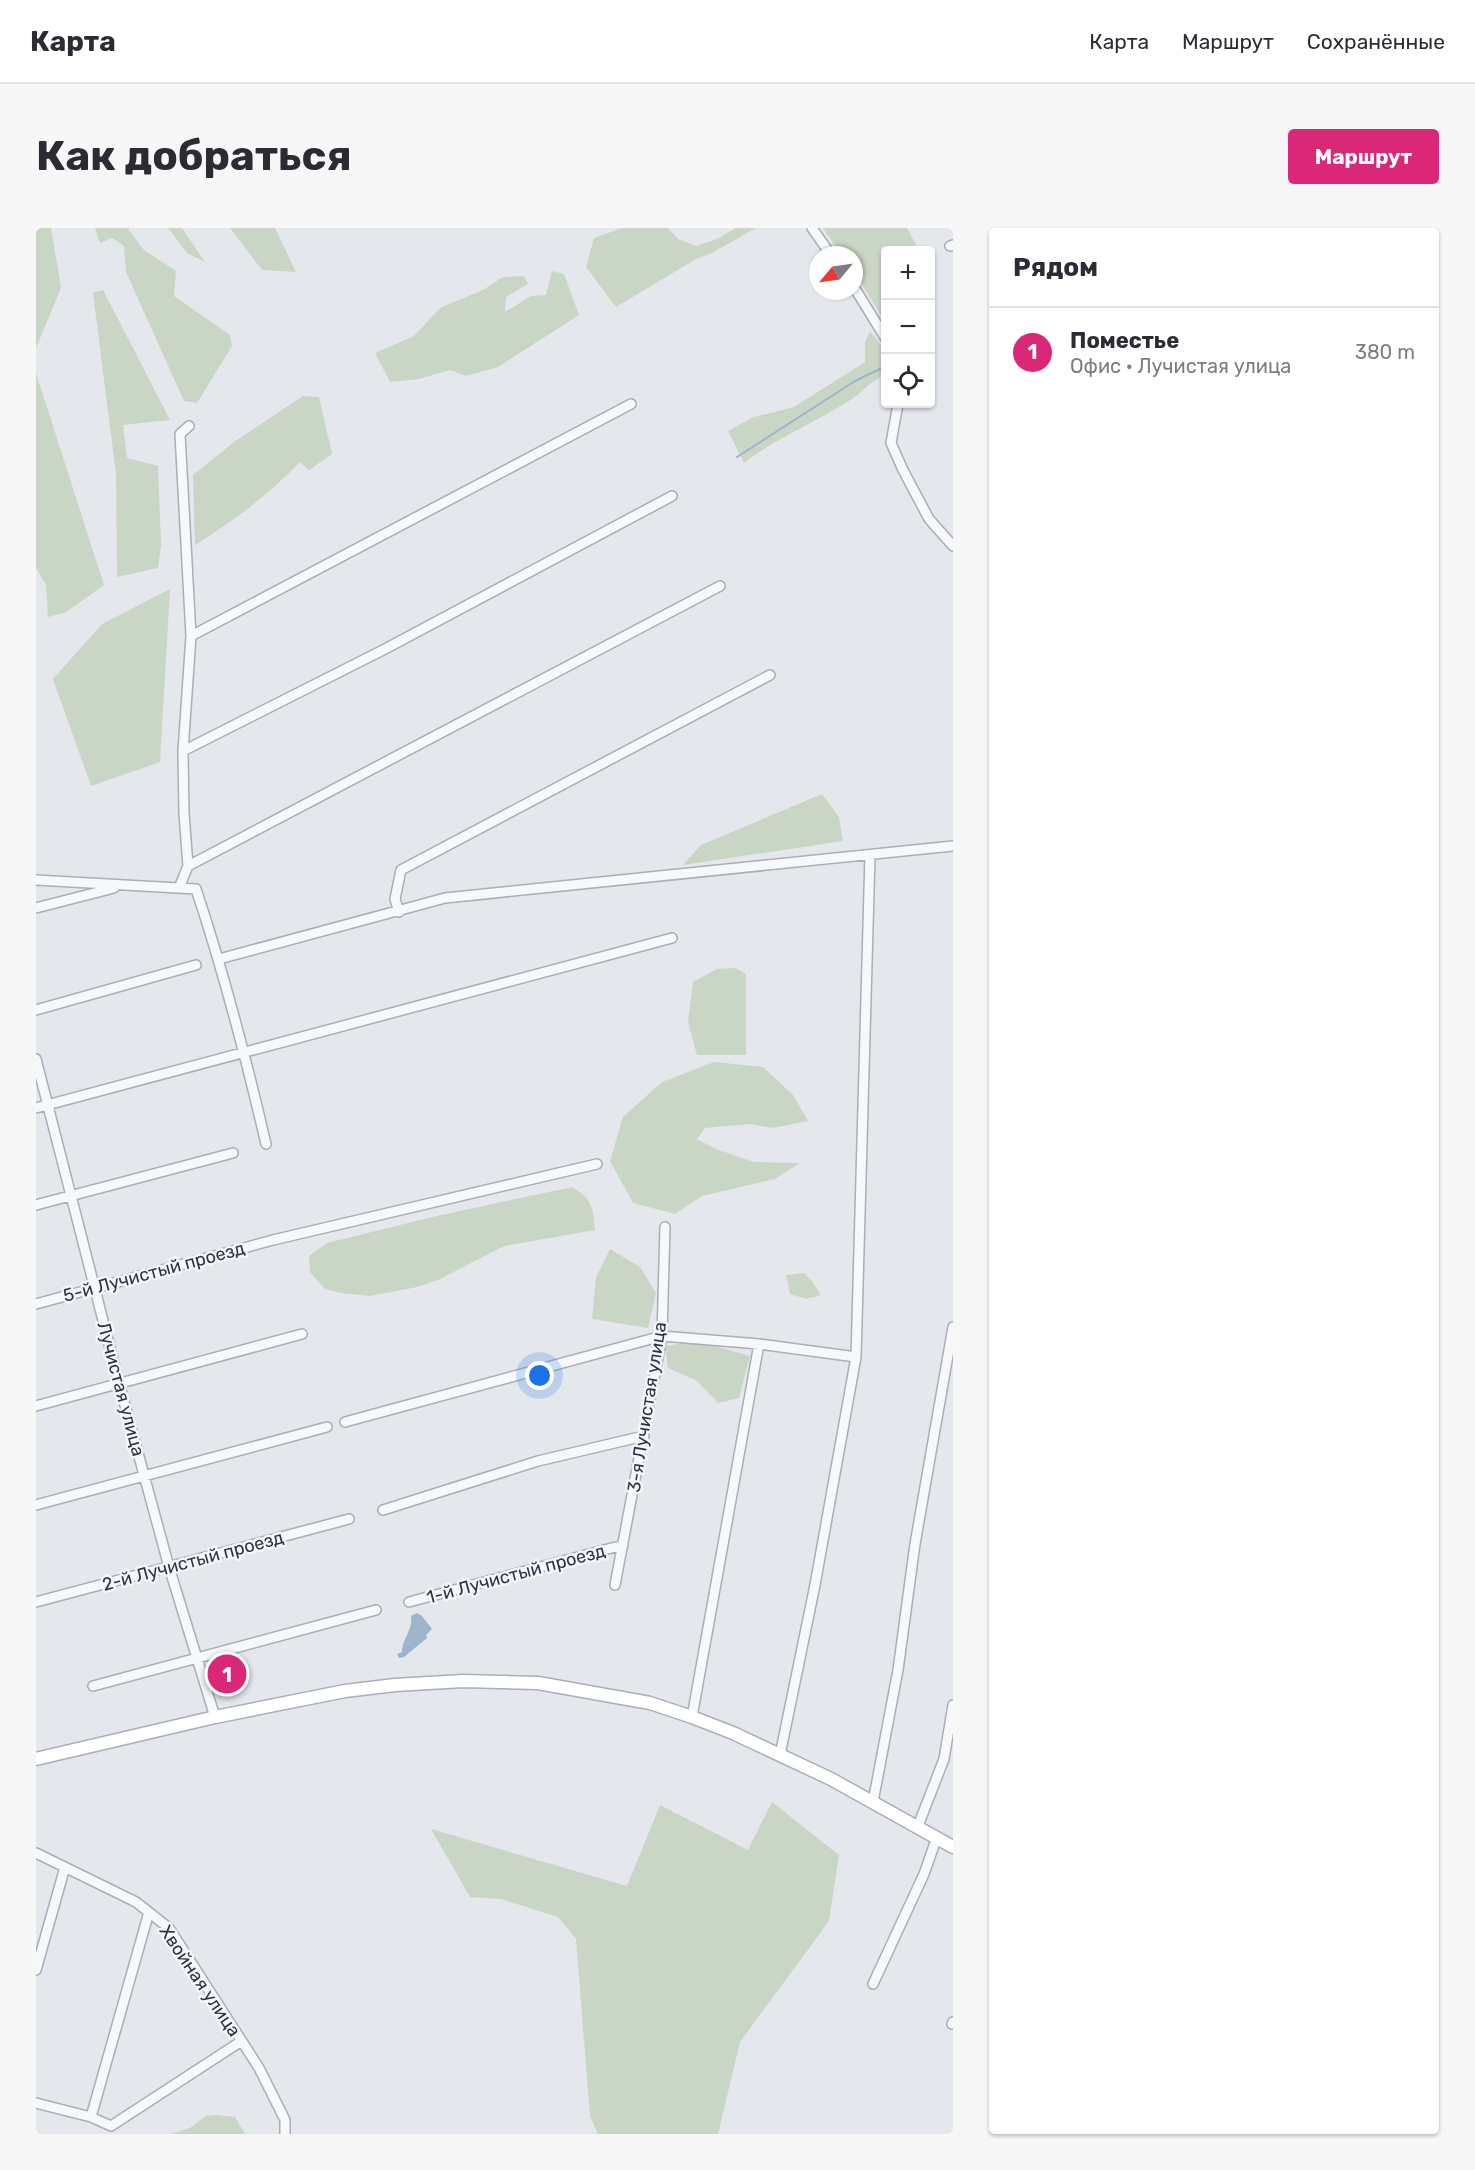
<!DOCTYPE html>
<html lang="ru">
<head>
<meta charset="utf-8">
<style>
	:root { --surface:#fff; --page:#f7f7f7; --text:#2b2b33; --muted:#7c7c81; --line:#e1e1e2; --accent:#db2777 }
	body { margin:0; font-family:Rubik,sans-serif; background:var(--page); color:var(--text) }
	.controls { position:absolute; right:18px; top:18px; display:grid; overflow:hidden; border-radius:6px; box-shadow:0 2px 4px #0004 }
	.controls button { width:54px; height:54px; display:grid; place-items:center; padding:0; border:0; border-bottom:2px solid var(--line); background:var(--surface); color:var(--text); font:30px sans-serif }
	.compass { position:absolute; left:773px; top:18px; width:54px; height:54px; border-radius:50%; background:var(--surface); box-shadow:0 2px 4px #0004; rotate:241deg }
	.you { position:absolute; left:504px; top:1148px; width:21px; height:21px; margin:-15px; border:4px solid #fff; border-radius:50%; background:#1a73e8; box-shadow:0 0 0 9px #1a73e833 }
	.badge { display:grid; place-items:center; width:39px; height:39px; border-radius:50%; background:var(--accent); color:#fff; font-size:20px; font-weight:700 }
	.pin { position:absolute; translate:-50% -50%; border:3px solid #fff; box-shadow:0 2px 6px #0006 }
	.list { margin:0; padding:0; list-style:none }
	h2 { display:flex; justify-content:space-between; align-items:center; height:78px; margin:0; padding:0 24px; font-size:26px }
	h2 small { font-size:20px; font-weight:400; color:var(--muted) }
	.list li { display:grid; grid-template-columns:39px 1fr auto; gap:18px; align-items:center; box-sizing:border-box; height:90px; padding:0 24px; border-top:2px solid var(--line) }
	.list b { display:block; font-size:22px; white-space:nowrap }
	.list p { margin:0; font-size:20px; white-space:nowrap; color:var(--muted) }
	.list em { font-size:20px; font-style:normal; color:var(--muted) }
	.icon { flex:none; width:33px; height:33px; fill:none; stroke:currentColor; stroke-width:2; stroke-linecap:round; stroke-linejoin:round }
	.map { position:relative; flex:none; width:917px; height:1906px; overflow:hidden; border-radius:6px }
	header { display:flex; align-items:center; gap:36px; box-sizing:border-box; height:84px; padding:0 30px; background:var(--surface); border-bottom:2px solid var(--line) }
	header strong { font-size:28px }
	nav { display:flex; gap:33px; margin-inline-start:auto; font-size:21px }
	.intro { display:flex; align-items:center; justify-content:space-between; box-sizing:border-box; height:144px; padding:0 36px }
	h1 { margin:0; font-size:42px }
	.button { padding:15px 27px; border-radius:6px; background:var(--accent); color:#fff; font-size:21px; font-weight:700 }
	main { display:flex; gap:36px; padding:0 36px }
	aside { flex:1; background:var(--surface); border-radius:6px; box-shadow:0 2px 4px #0004 }
	.map>svg:first-child { display:block }
</style>
</head>
<body>
<header>
<strong>Карта</strong>
<nav><a>Карта</a><a>Маршрут</a><a>Сохранённые</a></nav>
</header>
<div class="intro"><h1>Как добраться</h1><a class="button">Маршрут</a></div>
<main>
<div class="map">
<svg width="917" height="1906" viewBox="0 0 917 1906">
	<rect width="100%" height="100%" fill="#e4e7ec"/>
	<path fill="#c9d6c5" d="M0,0H15L25,60L0,120Z
		M59,0H94L92,1L108,22L140,43L138,68L194,107L196,118L161,175L148,173L90,44L88,18L76,10L64,15Z
		M130,0H146L169,34L151,25L133,1Z
		M194,0H239L260,44L226,42Z
		M586,0H632L642,11L660,18L681,11L700,0H720L676,25L660,31L580,79L550,39L558,10Z
		M787,0H871L883,22H850L849,94L818,43V27H806Z
		M516,43L528,46L543,87L462,139L430,148L414,142L383,151L354,154L339,125L378,108L404,80L447,62L467,49L488,48L492,56L470,69L469,84L495,68L510,67Z
		M67,62L134,192L87,197L91,230L122,238L125,316L122,340L81,349L80,246L57,65Z
		M834,104C848,117 850,128 849,147C835,152 828,163 816,171C781,194 741,209 708,235L692,203L718,189L758,179L829,134V114Z
		M0,145L68,357L30,384L12,389L10,357L0,340Z
		M267,168L283,169L296,226L273,242L264,234C231,268 199,292 159,317L157,247L198,214Z
		M134,361L124,534L55,558L17,451L66,396Z
		M786,566L803,589L807,613L647,637L665,617Z
		M699,740L710,746V827H661L652,794L657,754L681,741Z
		M678,834L727,839L757,867L772,893L737,900L714,896L669,900L661,911L680,921L718,934L764,935L739,951L666,968L639,986L597,975L574,933L587,889L626,854Z
		M536,959C557,972 557,979 559,1002L468,1018L402,1052L381,1059L334,1068L305,1065L289,1061L274,1044L273,1028L291,1015L396,989Z
		M574,1021L604,1039L620,1065L612,1100L556,1091L560,1049Z
		M768,1045L776,1053L785,1067L770,1071L754,1066L750,1047Z
		M661,1113L714,1128L703,1170L682,1175L661,1153L632,1140L629,1118Z
		M736,1574L803,1627L793,1693L704,1814L682,1906H562L554,1888L540,1711L522,1689L465,1671L434,1669L395,1601L591,1658L624,1577L712,1622Z
		M180,1887L199,1889L209,1906H135L154,1900L170,1888Z"/>
	<path fill="#9fb4cc" d="M381,1385L386,1388L396,1401L390,1407L391,1410L368,1429L363,1430L361,1426L366,1424C366,1411 377,1402 375,1388Z"/>
	<g fill="none" stroke-linecap="round" stroke-linejoin="round">
		<path stroke="#9fb4cc" stroke-width="2" d="M701,229L819,153L850,138"/>
		<g stroke="#a9aeb7" stroke-width="12">
			<path id="street" d="M776,0L795,27
				M914,18L917,17
				M818,59L850,111
				M862,176L855,215L867,242L893,291L917,318
				M155,408L595,176
				M147,523L349,421L636,268
				M152,638L684,358
				M0,652L160,661C188,745 210,830 230,916
				M143,660L152,638L148,586L147,523L155,408L144,206L153,198
				M0,680L78,660
				M363,684L359,671L365,642L734,447
				M183,731L409,670L917,618
				M0,782L160,737
				M0,831L83,1155L133,1339L179,1489
				M0,880L636,710
				M0,977L197,925
				M0,1076L237,1012L561,936
				M0,1178L266,1106
				M309,1194L626,1108L723,1116L820,1129
				M0,1277L291,1199
				M347,1282L502,1233L608,1208
				M579,1357L626,1108L629,999
				M0,1374L313,1291
				M373,1374L587,1317
				M57,1458L340,1382
				M656,1489L723,1116
				M744,1527L779,1357L820,1129L834,627
				M837,1574L862,1442L879,1316L917,1099
				M882,1598L908,1531L917,1477
				M0,1625L100,1674L133,1700L223,1840L249,1892V1906
				M0,1742L29,1639
				M837,1756L888,1646L901,1609
				M916,1796L917,1794
				M0,1875L55,1889L75,1898L204,1814
				M55,1889L113,1684"/>
		</g>
		<g stroke="#a9aeb7" stroke-width="15">
			<path id="secondary" d="M0,1531L179,1489L309,1463L359,1457L427,1453L502,1455L614,1475L656,1489L697,1505L795,1551L917,1619"/>
		</g>
		<use href="#street" stroke="#f7f8fa" stroke-width="9"/>
		<use href="#secondary" stroke="#fff" stroke-width="12"/>
	</g>
	<g text-anchor="middle" dominant-baseline="central" stroke-width="5" stroke-linejoin="round" paint-order="stroke">
		<g font-size="18" fill="#2b3445" stroke="#f4f6f9">
			<text transform="translate(118 1044) rotate(-15)">5-й Лучистый проезд</text>
			<text transform="translate(85 1161) rotate(75)">Лучистая улица</text>
			<text transform="translate(611 1179) rotate(-81)">3-я Лучистая улица</text>
			<text transform="translate(157 1333) rotate(-15)">2-й Лучистый проезд</text>
			<text transform="translate(480 1346) rotate(-15)">1-й Лучистый проезд</text>
			<text transform="translate(164 1753) rotate(56)">Хвойная улица</text>
		</g>
	</g>
</svg>
<div class="controls">
<button>+</button>
<button>−</button>
<button><svg class="icon" aria-label="locate" viewBox="0 0 24 24"><circle cx="12" cy="12" r="6"/><path d="M12 2v4M12 18v4M2 12h4M18 12h4"/></svg></button>
</div>
<svg class="compass" viewBox="-18 -18 36 36"><path d="M0-13l5 13h-10z" fill="#e53935"/><path d="M0 13l5-13h-10z" fill="#7c7c81"/></svg>
<div class="you"></div>
<div class="pin badge" style="left:191px;top:1446px">1</div>
</div>
<aside>
<h2>Рядом<small></small></h2>
<ul class="list">
<li><span class="badge">1</span><div><b>Поместье</b><p>Офис · Лучистая улица</p></div><em>380 m</em></li>
</ul>
</aside>
</main>
</body>
</html>
